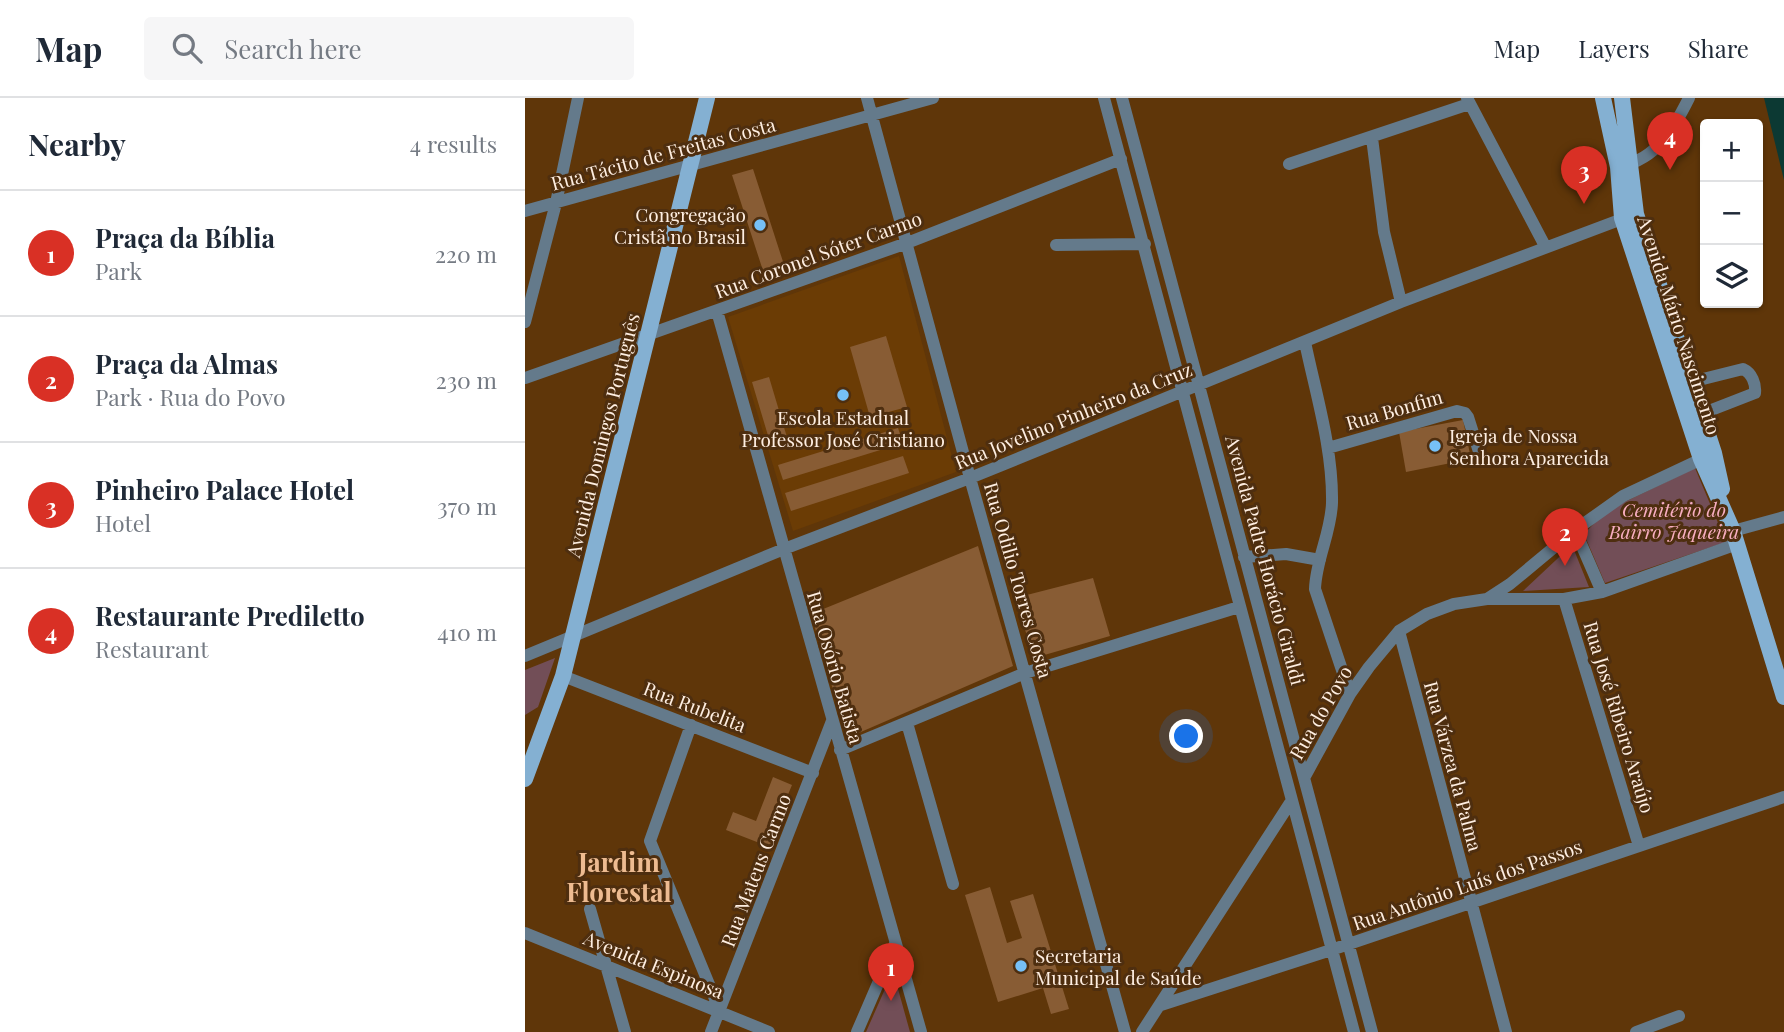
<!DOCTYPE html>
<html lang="en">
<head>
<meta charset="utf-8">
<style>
	:root { --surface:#fff; --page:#f6f6f7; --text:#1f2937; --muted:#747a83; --line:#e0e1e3; --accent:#d93025 }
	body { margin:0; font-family:"Playfair Display",serif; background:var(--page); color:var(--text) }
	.controls { position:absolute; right:21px; top:21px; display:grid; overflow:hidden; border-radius:7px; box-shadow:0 2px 5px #0004 }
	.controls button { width:63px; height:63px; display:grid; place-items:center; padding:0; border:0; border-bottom:2px solid var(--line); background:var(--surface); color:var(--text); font:35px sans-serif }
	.you { position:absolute; left:662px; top:639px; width:24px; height:24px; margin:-18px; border:5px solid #fff; border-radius:50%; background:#1a73e8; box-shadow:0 0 0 10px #1a73e833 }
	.badge { display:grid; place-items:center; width:46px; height:46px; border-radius:50%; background:var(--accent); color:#fff; font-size:23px; font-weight:700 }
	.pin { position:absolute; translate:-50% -58px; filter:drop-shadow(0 2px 4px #0008) }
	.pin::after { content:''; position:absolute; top:37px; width:24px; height:21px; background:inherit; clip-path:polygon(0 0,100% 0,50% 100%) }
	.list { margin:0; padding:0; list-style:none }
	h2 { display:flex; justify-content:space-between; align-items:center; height:91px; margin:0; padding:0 28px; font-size:30px }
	h2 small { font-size:23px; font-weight:400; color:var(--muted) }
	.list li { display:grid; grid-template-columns:46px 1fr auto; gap:21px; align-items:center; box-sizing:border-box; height:126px; padding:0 28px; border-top:2px solid var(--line) }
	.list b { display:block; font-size:26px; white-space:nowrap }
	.list p { margin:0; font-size:23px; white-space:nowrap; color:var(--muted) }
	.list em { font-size:23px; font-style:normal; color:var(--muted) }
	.icon { flex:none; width:38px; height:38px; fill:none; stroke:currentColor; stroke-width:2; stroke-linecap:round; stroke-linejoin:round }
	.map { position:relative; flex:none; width:1259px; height:934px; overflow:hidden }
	header { display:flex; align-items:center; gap:42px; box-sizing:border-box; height:98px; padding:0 35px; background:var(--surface); border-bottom:2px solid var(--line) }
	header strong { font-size:33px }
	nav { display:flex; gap:38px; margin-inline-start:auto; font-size:24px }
	.search { width:490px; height:63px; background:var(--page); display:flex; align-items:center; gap:18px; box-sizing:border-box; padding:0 24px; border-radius:7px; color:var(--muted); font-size:26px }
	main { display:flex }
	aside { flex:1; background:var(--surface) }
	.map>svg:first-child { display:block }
</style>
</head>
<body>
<header>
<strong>Map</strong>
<div class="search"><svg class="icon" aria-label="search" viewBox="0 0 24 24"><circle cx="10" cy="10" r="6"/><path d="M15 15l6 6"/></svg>Search here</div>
<nav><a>Map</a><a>Layers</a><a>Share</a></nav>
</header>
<main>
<aside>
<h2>Nearby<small>4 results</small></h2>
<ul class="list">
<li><span class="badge">1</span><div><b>Praça da Bíblia</b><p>Park</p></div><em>220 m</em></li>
<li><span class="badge">2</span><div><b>Praça da Almas</b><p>Park · Rua do Povo</p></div><em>230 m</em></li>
<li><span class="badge">3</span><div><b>Pinheiro Palace Hotel</b><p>Hotel</p></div><em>370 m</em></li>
<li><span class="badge">4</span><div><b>Restaurante Prediletto</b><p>Restaurant</p></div><em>410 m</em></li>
</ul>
</aside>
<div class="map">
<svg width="1259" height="934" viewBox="0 0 1259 934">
	<rect width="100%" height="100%" fill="#5f3609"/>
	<path fill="#6b3c05" d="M374,158L431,374L268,433L203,219Z"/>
	<path fill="#724e57" d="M1170,370L1201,444L1080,485L1059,436L1081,413Z
		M1047,447L1064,489L998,493Z
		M30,560L13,609L0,617V572Z
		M368,873L385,934H341Z"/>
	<path fill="#0c3933" d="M1239,0H1259V82Z"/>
	<path fill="#885c34" d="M228,71L262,176L241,182L207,77Z
		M361,238L382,309L345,319L325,249Z
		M244,279L264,346L247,351L227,284Z
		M938,322L946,361L881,374L874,334Z
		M373,330L378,345L258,382L253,367Z
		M378,358L384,375L266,413L260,395Z
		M453,448L488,568L322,640L286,516Z
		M568,480L585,538L509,560L490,500Z
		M248,679L267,687L249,730L254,733L247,750L201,732L208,714L231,723Z
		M465,789L482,845L497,840L485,803L508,796L544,911L526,916L518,890L473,904L440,797Z"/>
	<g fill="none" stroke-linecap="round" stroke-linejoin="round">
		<path stroke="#647a8b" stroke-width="12" d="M342,0L445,380L600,934
			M579,0C665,311 743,623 829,934
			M597,0L847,934
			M942,0L1020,148
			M847,40L859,134L876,204
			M764,66L944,6
			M1096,68C1132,61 1149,30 1164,0
			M0,113L408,0
			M531,147L620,146
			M192,213L396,934
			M0,224L31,105L53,0
			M780,244C791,297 808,351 807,405C806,435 791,461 790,491L825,596
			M0,280L382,145L596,61
			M1166,284L1218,271C1227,275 1231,286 1230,295L1176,316
			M803,350L932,313L940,315L943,319L956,360
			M1050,432L1077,494
			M1208,433L1259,419
			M719,459L761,456L795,462
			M963,501H1039L1077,494L1212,446
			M1039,501L1114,748
			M874,533L981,934
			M0,558L259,451L445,380L876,204L1105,118
			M38,578L288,675
			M382,625L428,786
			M166,627L125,743L195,913
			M315,652L500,575L714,509
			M779,680L825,596L844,569L874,533L902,516L929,506L962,501L985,486L1050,432L1098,398L1183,358
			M65,811L100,934
			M0,835L244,934
			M636,907L806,852L1259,699
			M186,934L307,623
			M332,934L370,846
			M617,934L765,705
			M1111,934L1154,918"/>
		<path stroke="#84b0d2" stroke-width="16" d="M1078,0L1093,69L1097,120L1176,361L1208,433L1259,599
			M1097,0L1111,116L1189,355L1197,391
			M0,681L38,578L182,0"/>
	</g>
	<g fill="#76c0f7" stroke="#4e2e0f" stroke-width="2.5">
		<circle cx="235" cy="127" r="7"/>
		<circle cx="318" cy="297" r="7"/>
		<circle cx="910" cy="348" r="7"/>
		<circle cx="496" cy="868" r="7"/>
	</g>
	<g text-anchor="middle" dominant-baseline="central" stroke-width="6" stroke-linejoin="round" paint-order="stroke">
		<g font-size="19" fill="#feeee1" stroke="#4e2e0f">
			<text transform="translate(138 55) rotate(-15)">Rua Tácito de Freitas Costa</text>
			<text transform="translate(293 156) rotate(-20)">Rua Coronel Sóter Carmo</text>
			<text transform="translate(1155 227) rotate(72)">Avenida Mário Nascimento</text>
			<text transform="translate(869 311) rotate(-16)">Rua Bonfim</text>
			<text transform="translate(548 317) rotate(-22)">Rua Jovelino Pinheiro da Cruz</text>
			<text transform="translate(77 337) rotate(-76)">Avenida Domingos Português</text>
			<text transform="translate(741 462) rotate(75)">Avenida Padre Horácio Giraldi</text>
			<text transform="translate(494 482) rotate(74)">Rua Odilio Torres Costa</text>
			<text transform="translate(311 569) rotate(74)">Rua Osório Batista</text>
			<text transform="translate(170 608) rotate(21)">Rua Rubelita</text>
			<text transform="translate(795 614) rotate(-60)">Rua do Povo</text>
			<text transform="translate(1095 619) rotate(73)">Rua José Ribeiro Araújo</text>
			<text transform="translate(929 668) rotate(75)">Rua Várzea da Palma</text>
			<text transform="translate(230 772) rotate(-69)">Rua Mateus Carmo</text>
			<text transform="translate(942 786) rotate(-19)">Rua Antônio Luís dos Passos</text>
			<text transform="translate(129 866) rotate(22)">Avenida Espinosa</text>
		</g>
		<g font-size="19" fill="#feeee1" stroke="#4e2e0f" text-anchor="start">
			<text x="221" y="116" text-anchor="end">Congregação<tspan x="221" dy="22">Cristã no Brasil</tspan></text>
			<text x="318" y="319" text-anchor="middle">Escola Estadual<tspan x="318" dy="22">Professor José Cristiano</tspan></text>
			<text x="924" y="337">Igreja de Nossa<tspan x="924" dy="22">Senhora Aparecida</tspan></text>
			<text x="510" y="857">Secretaria<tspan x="510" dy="22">Municipal de Saúde</tspan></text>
		</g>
		<g font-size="19" font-style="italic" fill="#f8aec1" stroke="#4e2e0f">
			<text x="1149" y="411">Cemitério do<tspan x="1149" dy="22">Bairro Jaqueira</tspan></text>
		</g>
		<g font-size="26" font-weight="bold" fill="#edbb91" stroke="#4e2e0f">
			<text x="94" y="763">Jardim<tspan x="94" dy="30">Florestal</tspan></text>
		</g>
	</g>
</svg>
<div class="controls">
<button>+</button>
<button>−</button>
<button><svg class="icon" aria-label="layers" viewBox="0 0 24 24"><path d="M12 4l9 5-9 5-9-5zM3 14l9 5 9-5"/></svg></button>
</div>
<div class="you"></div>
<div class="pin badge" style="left:366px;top:903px">1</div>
<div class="pin badge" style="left:1040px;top:468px">2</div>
<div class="pin badge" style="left:1059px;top:106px">3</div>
<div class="pin badge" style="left:1145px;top:72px">4</div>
</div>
</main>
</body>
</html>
